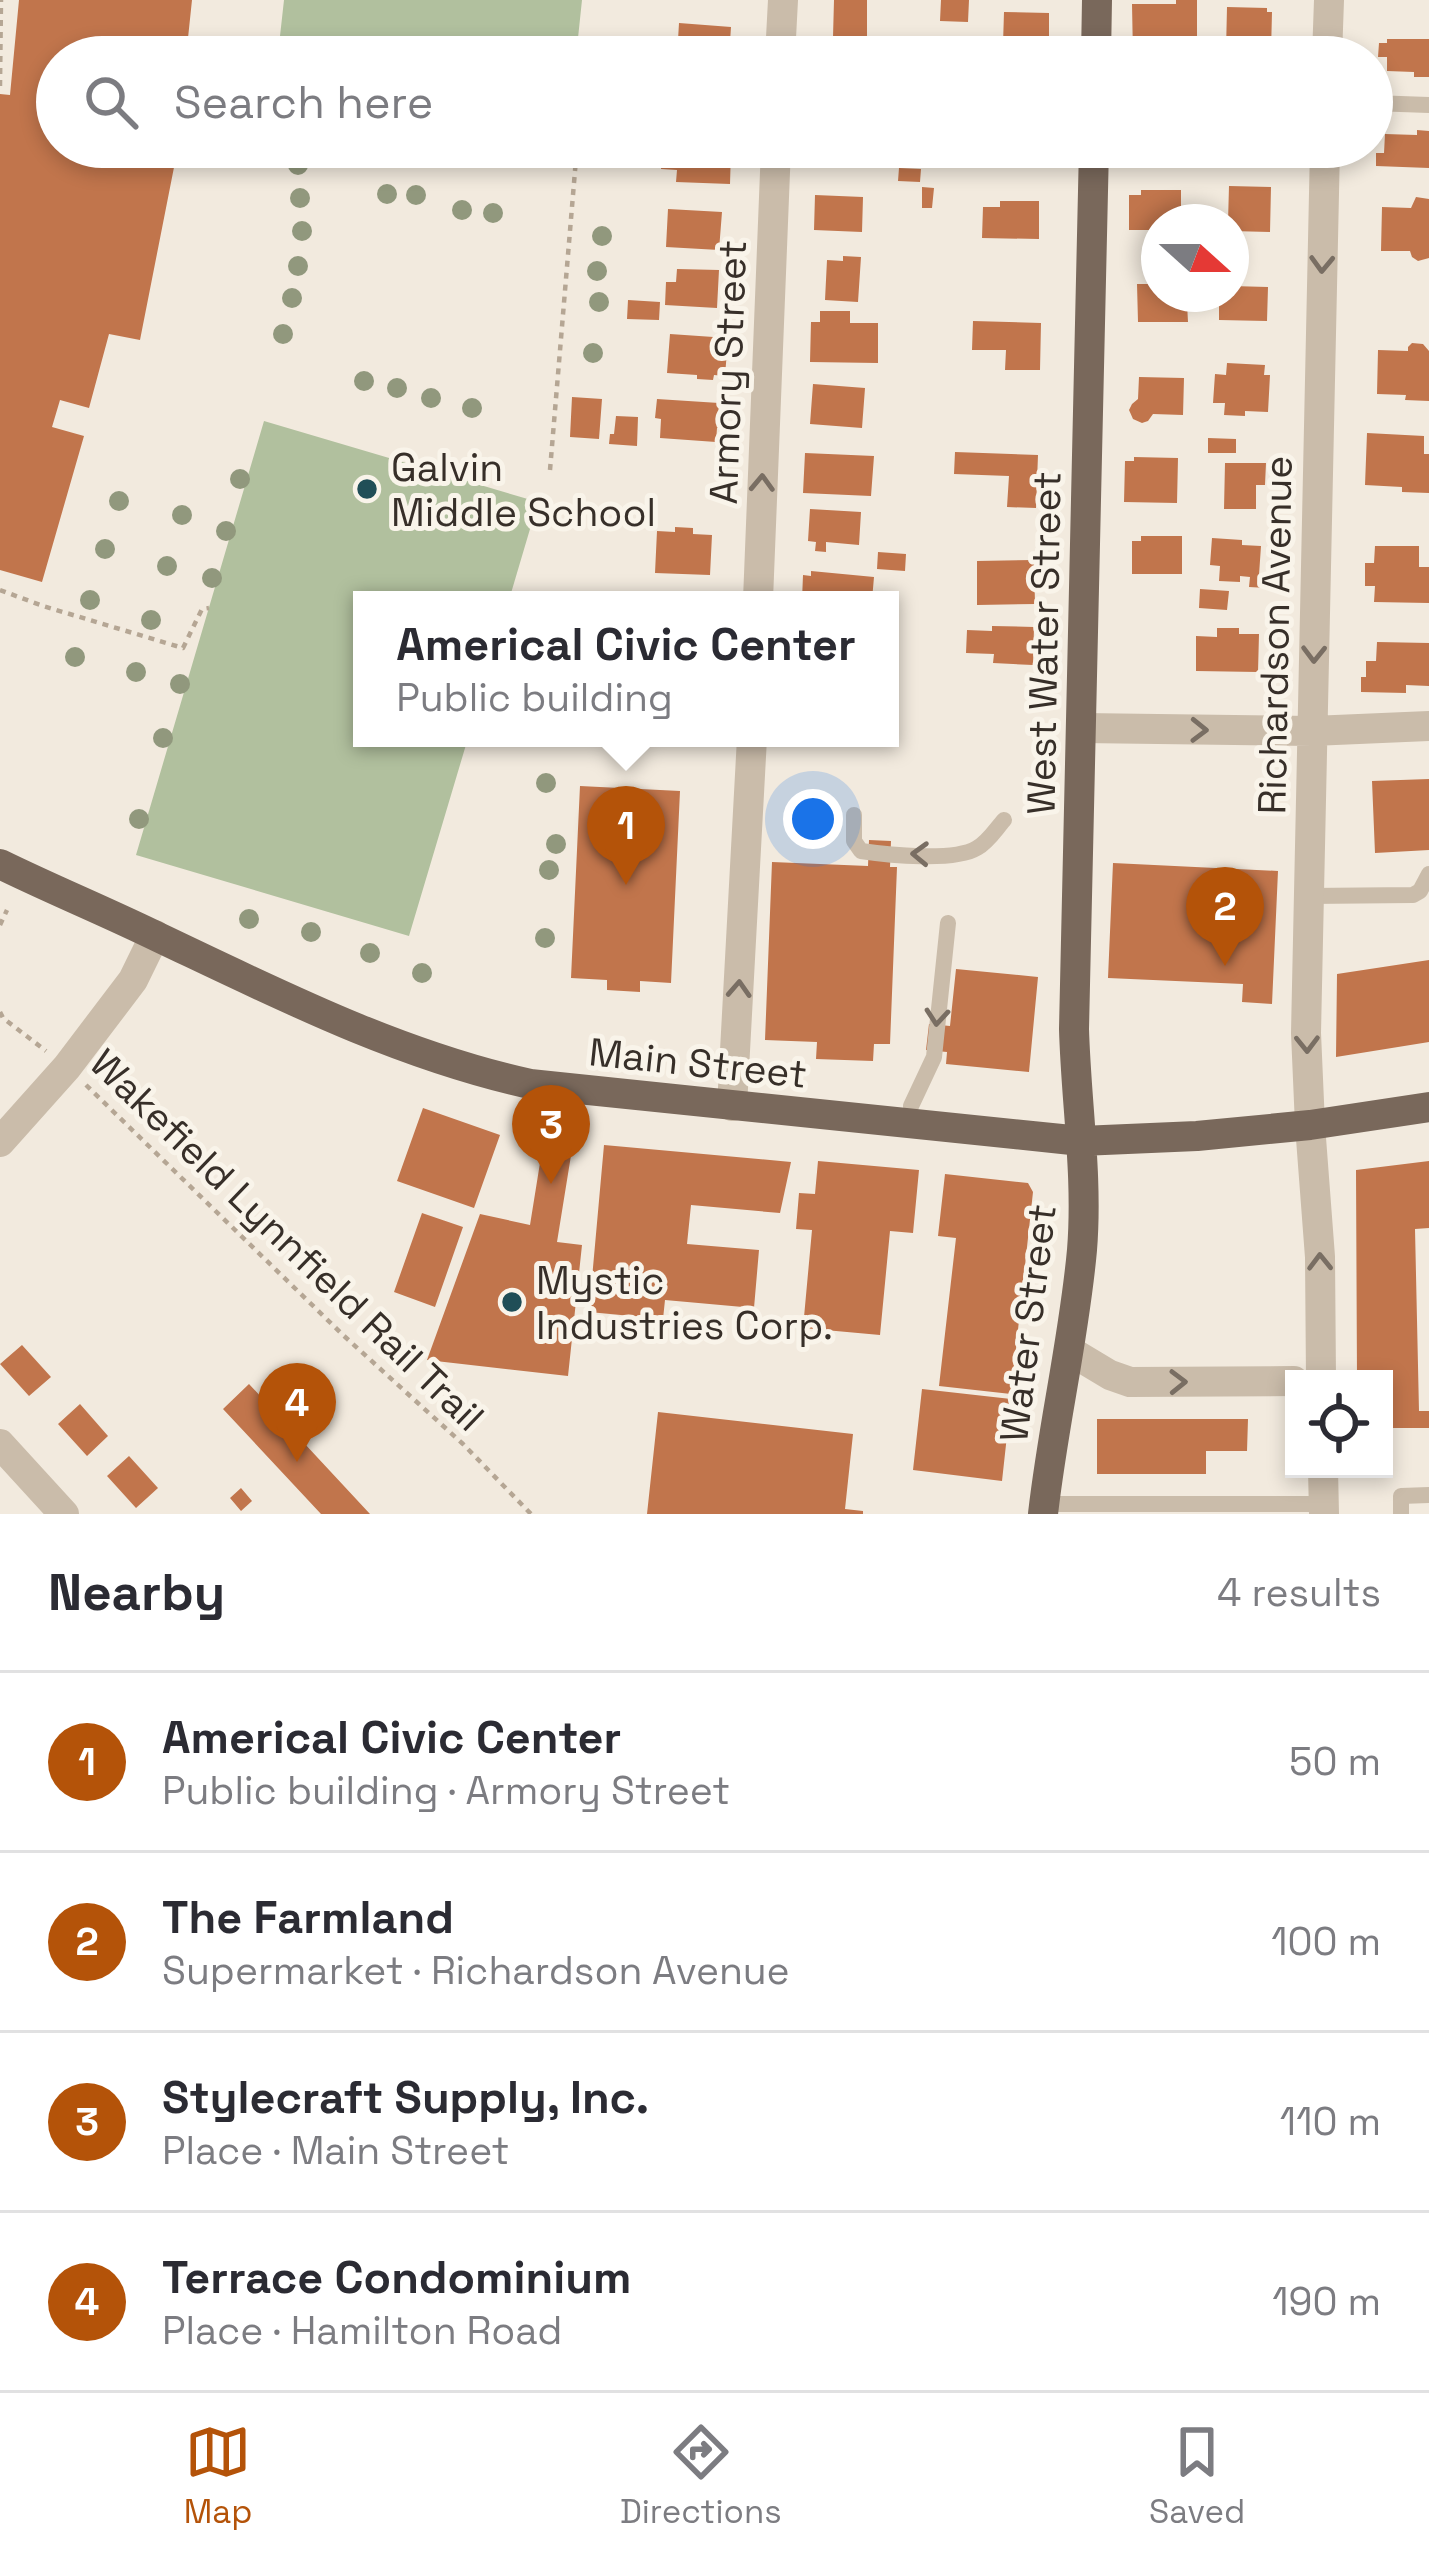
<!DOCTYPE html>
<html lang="en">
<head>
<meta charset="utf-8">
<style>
	:root { --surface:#fff; --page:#f2f2f3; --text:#2b2b33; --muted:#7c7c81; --line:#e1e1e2; --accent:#b45309 }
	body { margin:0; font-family:"Space Grotesk",sans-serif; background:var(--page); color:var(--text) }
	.controls { position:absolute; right:36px; bottom:36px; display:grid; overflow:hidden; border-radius:0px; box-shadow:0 6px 18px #0003 }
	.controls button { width:108px; height:108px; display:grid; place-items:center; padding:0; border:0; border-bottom:3px solid var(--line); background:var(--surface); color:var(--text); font:60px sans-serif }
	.compass { position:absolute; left:1141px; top:204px; width:108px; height:108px; border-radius:50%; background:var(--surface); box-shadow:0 6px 18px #0003; rotate:111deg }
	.you { position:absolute; left:813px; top:819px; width:42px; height:42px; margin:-30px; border:9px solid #fff; border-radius:50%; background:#1a73e8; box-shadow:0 0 0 18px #1a73e833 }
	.badge { display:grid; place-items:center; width:78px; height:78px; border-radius:50%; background:var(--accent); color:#fff; font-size:39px; font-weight:700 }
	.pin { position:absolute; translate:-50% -99px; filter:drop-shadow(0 3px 6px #0008) }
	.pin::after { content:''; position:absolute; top:63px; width:42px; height:36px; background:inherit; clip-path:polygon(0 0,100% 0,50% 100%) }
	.popup { position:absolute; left:353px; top:591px; width:546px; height:156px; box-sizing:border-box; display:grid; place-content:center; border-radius:0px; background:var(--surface); filter:drop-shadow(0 3px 9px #0005); font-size:39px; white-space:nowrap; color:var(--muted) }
	.popup b { font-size:45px; color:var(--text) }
	.popup::after { content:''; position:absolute; left:50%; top:100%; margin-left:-24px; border:24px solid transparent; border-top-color:var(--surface) }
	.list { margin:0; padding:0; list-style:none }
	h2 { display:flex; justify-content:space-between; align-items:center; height:156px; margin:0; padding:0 48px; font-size:51px }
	h2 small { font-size:39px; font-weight:400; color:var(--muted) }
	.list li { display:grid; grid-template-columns:78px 1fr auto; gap:36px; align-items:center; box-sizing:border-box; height:180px; padding:0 48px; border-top:3px solid var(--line) }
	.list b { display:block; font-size:45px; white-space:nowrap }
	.list p { margin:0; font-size:39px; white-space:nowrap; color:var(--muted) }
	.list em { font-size:39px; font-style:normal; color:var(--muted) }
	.icon { flex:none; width:66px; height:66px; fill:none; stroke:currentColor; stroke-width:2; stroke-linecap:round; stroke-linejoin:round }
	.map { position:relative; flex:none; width:1429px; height:1514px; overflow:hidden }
	.search { position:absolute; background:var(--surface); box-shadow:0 6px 18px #0003; left:36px; right:36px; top:36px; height:132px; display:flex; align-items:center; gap:30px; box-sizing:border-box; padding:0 42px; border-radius:66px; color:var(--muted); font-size:45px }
	.sheet { height:876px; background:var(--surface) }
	nav { display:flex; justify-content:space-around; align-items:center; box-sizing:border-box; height:168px; border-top:3px solid var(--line); background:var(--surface); font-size:33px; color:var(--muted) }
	nav a { display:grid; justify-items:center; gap:6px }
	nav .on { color:var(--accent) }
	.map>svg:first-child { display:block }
</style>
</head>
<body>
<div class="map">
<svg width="1429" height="1514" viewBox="0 0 1429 1514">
	<rect width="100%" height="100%" fill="#f2eade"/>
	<path fill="#b1c09e" d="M284,0H582L576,57H312L278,54Z
		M264,421L538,502L509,600H362V738H468L409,936L136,855Z"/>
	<path fill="#c1754c" d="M19,0H192L186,57H57V147H178L140,340L109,334L89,408L60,400L52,427L84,436L42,582L0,570V94L10,95Z
		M834,0H867V37H833Z
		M941,0H969L968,22L940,21Z
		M1176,0H1197V56H1133L1132,4H1176Z
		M1227,7L1267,8V12H1272L1271,52L1226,51Z
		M1004,12L1049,13V45L1003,44Z
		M679,23L731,27L729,57H677Z
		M1387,39H1429V77H1414V72L1387,71V57H1378L1379,43H1387Z
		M1417,130L1429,131V168L1376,166V153H1384L1385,134L1417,135Z
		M700,147L731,150L730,184L676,182L677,170L661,169L663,148Z
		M826,147H889L888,167L825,164Z
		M899,168L921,169L920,182L898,181Z
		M1229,186L1271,187L1270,232L1231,231V222H1228Z
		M922,187L934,188L932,208H922Z
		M1141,190H1181V222H1159V230H1129V195H1141Z
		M815,195L863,197L862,232L814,230Z
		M1416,197L1429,199V258L1418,261L1412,257L1410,251H1381L1382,207L1411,208Z
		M1000,201H1039V239L982,238L983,207H1000Z
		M668,209L722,212L719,250L666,247Z
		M843,256L861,257L858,302L825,300L827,260L843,261Z
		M677,269L719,270L717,308L665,305L666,282H676Z
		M1137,284H1159V294H1180V303H1187L1188,322H1138Z
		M1231,286L1268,287L1267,321L1219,320V298H1229Z
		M628,300L660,302L659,320L627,319Z
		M820,311H850V323H878V363L810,362L811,322H820Z
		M973,321L1041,323L1040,370H1005L1006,350H972Z
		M670,334L728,338L725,376L714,375L713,380L697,379V375L667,373Z
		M1412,343L1423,344L1429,351V401L1405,400L1406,395L1377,394L1378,350L1408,351V347Z
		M1227,363L1265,365L1264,375H1270L1268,412L1245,411V416L1224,415L1225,403H1213L1215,374L1226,375Z
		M1139,377L1184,378L1183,415L1153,414L1148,421L1142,423L1133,419L1129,410L1132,404L1138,399Z
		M813,384L865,388L862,428L810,424Z
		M572,397L602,399L599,439L570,437Z
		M657,399L719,403L718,416H724L723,428H717L716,442L660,438L661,419L655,418Z
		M616,416L638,417L637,446L609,444L610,434H614Z
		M1367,433L1424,436V454H1429V493L1402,492V487L1365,485Z
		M1208,438L1236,439V453H1208Z
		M955,452L1038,455L1036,508L1007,507L1009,476L954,474Z
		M805,453L874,456L871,496L803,493Z
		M1134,457L1178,458L1177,503L1124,502L1125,461H1134Z
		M1225,463H1266L1265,485H1256V509H1224Z
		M810,509L861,512L859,545L826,542V552L815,551L816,542L808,541Z
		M675,527L693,528V534L712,535L710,575L655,573L657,531L675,532Z
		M1141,536H1182V574H1132V541H1141Z
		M1212,538L1242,540V545L1261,546L1259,575L1267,576V588L1249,587L1250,577L1240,576V582L1219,581L1220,566L1210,565Z
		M1375,546H1419V567H1429V603L1374,602L1375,586H1365V563H1374Z
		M878,552L906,554L905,571L877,569Z
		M1034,560L1035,604L977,605V561Z
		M811,571L874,577L872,600H802L803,575L811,576Z
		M1200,589L1229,591L1227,610L1199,608Z
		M992,626L1034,627L1033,665L993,663L994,654L966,653L967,630L992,631Z
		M1217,628H1239V634H1259L1258,672L1196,671V636L1217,637Z
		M1377,642L1429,643V686L1406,685V693L1361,692V677H1366V661H1376Z
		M1429,779V850L1375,853L1372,781Z
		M580,786L680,791L671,983L640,981V992L607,990V980L571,978Z
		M869,840L891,841L890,867H897L890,1044H874L873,1061L816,1059L817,1042L765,1040L772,862L868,866Z
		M1113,863L1278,871L1272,1004L1242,1002L1243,984L1108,978Z
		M1429,960V1042L1336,1057L1337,974Z
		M956,969L1038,977L1029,1072L946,1064L947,1052L926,1050L929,1024L950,1026Z
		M423,1108L500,1135L474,1208L397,1181Z
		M544,1138L573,1143L557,1242L582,1245L568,1376L427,1360L480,1214L530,1225Z
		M604,1145L791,1162L780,1213L691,1205L687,1244L759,1250L754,1308L665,1300L663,1319L589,1312Z
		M818,1161L919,1170L913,1233L890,1231L880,1335L803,1328L812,1230L796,1229L799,1193L815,1194Z
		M1429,1161V1228L1415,1229L1419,1411H1429V1428H1384V1379H1357L1356,1170Z
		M945,1174L1028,1183L1033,1192L1011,1394L939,1386L956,1238L938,1236Z
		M422,1213L463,1227L435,1307L394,1292Z
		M22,1345L51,1377L29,1396L0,1364Z
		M249,1384L370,1514H321L223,1409Z
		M922,1389L1011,1399L1002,1481L913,1470Z
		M80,1404L108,1436L87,1456L58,1424Z
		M658,1412L853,1434L845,1509L863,1511V1514H647Z
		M1097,1419H1248L1247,1451H1206V1474H1097Z
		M129,1456L158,1488L136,1508L107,1476Z
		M241,1488L252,1501L241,1511L230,1498Z"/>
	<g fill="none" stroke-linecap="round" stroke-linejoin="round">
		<path stroke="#b5a694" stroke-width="4.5" stroke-dasharray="6 6" stroke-linecap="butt" d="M0,86L1,0
			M550,470L577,147
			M0,590L43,606L183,648L202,609L209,608
			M0,925L7,910
			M0,1012L3,1018L46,1051
			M86,1085L343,1335L463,1444L531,1514"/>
		<path stroke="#cabcaa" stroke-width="16" d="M1372,103L1429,105
			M854,815V841L861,851C888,855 954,862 977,848C988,842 996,829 1004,820
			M1309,896L1413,895L1420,891L1429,874
			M911,1106L934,1057L948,923
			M1044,1504H1324
			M1401,1514V1496L1429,1495"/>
		<path stroke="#cabcaa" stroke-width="30" d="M780,57L783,0
			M1327,57L1329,0
			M758,600L776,147
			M1082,728L1312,731L1429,726
			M732,1106L752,738
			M0,1142L67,1067L133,980L155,935
			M1070,1351L1110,1375L1130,1382L1294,1381
			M1321,1379L1320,1257L1310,1125L1306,1033L1325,147
			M0,1444L64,1514
			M1323,1469L1324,1514"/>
		<path stroke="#79685b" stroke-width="30" d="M1096,57L1097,0
			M0,864C53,890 107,912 160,938C280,995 399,1055 530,1084L1081,1141L1197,1136L1310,1125L1429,1107
			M1043,1514C1053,1425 1074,1339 1082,1250C1088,1176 1076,1102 1074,1029L1094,147"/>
	</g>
	<g fill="#91987d">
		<circle cx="298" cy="165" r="10"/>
		<circle cx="387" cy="194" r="10"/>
		<circle cx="416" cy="195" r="10"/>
		<circle cx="300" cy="198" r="10"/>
		<circle cx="462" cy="210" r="10"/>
		<circle cx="493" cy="213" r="10"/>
		<circle cx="302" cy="231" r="10"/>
		<circle cx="602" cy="236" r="10"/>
		<circle cx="298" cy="266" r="10"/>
		<circle cx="597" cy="271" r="10"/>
		<circle cx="292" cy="298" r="10"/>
		<circle cx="599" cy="302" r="10"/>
		<circle cx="283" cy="334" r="10"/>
		<circle cx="593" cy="353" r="10"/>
		<circle cx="364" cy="381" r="10"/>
		<circle cx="397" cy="388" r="10"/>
		<circle cx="431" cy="398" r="10"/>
		<circle cx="472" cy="408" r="10"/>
		<circle cx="240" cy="479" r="10"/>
		<circle cx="119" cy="501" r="10"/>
		<circle cx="182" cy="515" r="10"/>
		<circle cx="226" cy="531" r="10"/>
		<circle cx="105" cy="549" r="10"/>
		<circle cx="167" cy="566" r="10"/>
		<circle cx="212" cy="578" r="10"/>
		<circle cx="90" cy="600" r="10"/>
		<circle cx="151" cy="620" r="10"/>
		<circle cx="75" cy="657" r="10"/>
		<circle cx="136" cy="672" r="10"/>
		<circle cx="180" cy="684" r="10"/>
		<circle cx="163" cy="738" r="10"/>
		<circle cx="546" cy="783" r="10"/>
		<circle cx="139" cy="819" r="10"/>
		<circle cx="556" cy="844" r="10"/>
		<circle cx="549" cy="870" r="10"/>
		<circle cx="249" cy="919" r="10"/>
		<circle cx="311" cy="932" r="10"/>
		<circle cx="545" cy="938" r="10"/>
		<circle cx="370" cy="953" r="10"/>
		<circle cx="422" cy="973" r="10"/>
	</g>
	<defs><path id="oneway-chevron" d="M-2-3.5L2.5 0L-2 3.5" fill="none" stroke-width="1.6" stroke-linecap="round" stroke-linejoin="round" transform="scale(3)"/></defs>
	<g stroke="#796e63">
		<use href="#oneway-chevron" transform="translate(1322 264) rotate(92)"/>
		<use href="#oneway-chevron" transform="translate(762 483) rotate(-88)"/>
		<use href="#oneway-chevron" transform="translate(1314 654) rotate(91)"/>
		<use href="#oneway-chevron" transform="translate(1199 730) rotate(1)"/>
		<use href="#oneway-chevron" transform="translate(920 854) rotate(-178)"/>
		<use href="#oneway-chevron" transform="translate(739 989) rotate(-87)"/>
		<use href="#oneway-chevron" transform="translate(937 1017) rotate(95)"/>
		<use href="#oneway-chevron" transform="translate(1307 1044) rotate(89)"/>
		<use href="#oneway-chevron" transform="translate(1320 1262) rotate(-91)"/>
		<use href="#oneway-chevron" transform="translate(1178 1382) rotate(-1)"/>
	</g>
	<g fill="#204e57" stroke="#f9f4ea" stroke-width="4.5">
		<circle cx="367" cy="489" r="12"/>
		<circle cx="512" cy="1302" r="12"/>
	</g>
	<g text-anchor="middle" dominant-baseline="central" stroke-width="10" stroke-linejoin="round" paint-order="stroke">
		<g font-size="39" fill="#372f29" stroke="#f9f4ea">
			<text transform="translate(728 372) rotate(-88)">Armory Street</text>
			<text transform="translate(1275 635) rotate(-89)">Richardson Avenue</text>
			<text transform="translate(1044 643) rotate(-89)">West Water Street</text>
			<text transform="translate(698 1063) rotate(6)">Main Street</text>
			<text transform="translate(287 1240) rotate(44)">Wakefield Lynnfield Rail Trail</text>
			<text transform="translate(1028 1323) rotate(-83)">Water Street</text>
		</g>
		<g font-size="39" fill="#372f29" stroke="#f9f4ea" text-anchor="start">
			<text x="391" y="467">Galvin<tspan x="391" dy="45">Middle School</tspan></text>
			<text x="536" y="1280">Mystic<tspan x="536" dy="45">Industries Corp.</tspan></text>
		</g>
	</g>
</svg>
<div class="controls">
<button><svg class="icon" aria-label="locate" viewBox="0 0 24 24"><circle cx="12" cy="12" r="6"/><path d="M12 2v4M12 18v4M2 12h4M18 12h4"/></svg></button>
</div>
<svg class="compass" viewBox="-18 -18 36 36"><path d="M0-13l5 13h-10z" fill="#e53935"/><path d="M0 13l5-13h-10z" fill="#7c7c81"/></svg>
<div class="you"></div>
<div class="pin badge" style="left:626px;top:885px">1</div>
<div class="popup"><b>Americal Civic Center</b>Public building</div>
<div class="pin badge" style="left:1225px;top:966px">2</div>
<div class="pin badge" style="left:551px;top:1184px">3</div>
<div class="pin badge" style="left:297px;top:1462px">4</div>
<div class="search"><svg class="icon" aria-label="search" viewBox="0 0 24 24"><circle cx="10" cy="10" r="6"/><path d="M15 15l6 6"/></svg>Search here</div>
</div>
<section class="sheet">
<h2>Nearby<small>4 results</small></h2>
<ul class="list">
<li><span class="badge">1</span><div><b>Americal Civic Center</b><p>Public building · Armory Street</p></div><em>50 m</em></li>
<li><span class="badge">2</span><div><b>The Farmland</b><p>Supermarket · Richardson Avenue</p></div><em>100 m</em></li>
<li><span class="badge">3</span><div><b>Stylecraft Supply, Inc.</b><p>Place · Main Street</p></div><em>110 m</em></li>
<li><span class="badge">4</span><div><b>Terrace Condominium</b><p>Place · Hamilton Road</p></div><em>190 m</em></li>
</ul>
</section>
<nav>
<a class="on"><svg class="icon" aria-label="map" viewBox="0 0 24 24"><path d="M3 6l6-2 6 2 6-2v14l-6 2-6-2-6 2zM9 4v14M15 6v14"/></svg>Map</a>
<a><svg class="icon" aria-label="directions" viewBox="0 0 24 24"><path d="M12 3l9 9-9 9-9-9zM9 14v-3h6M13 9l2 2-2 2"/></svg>Directions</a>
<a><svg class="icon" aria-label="saved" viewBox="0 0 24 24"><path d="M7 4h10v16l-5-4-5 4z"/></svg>Saved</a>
</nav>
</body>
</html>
